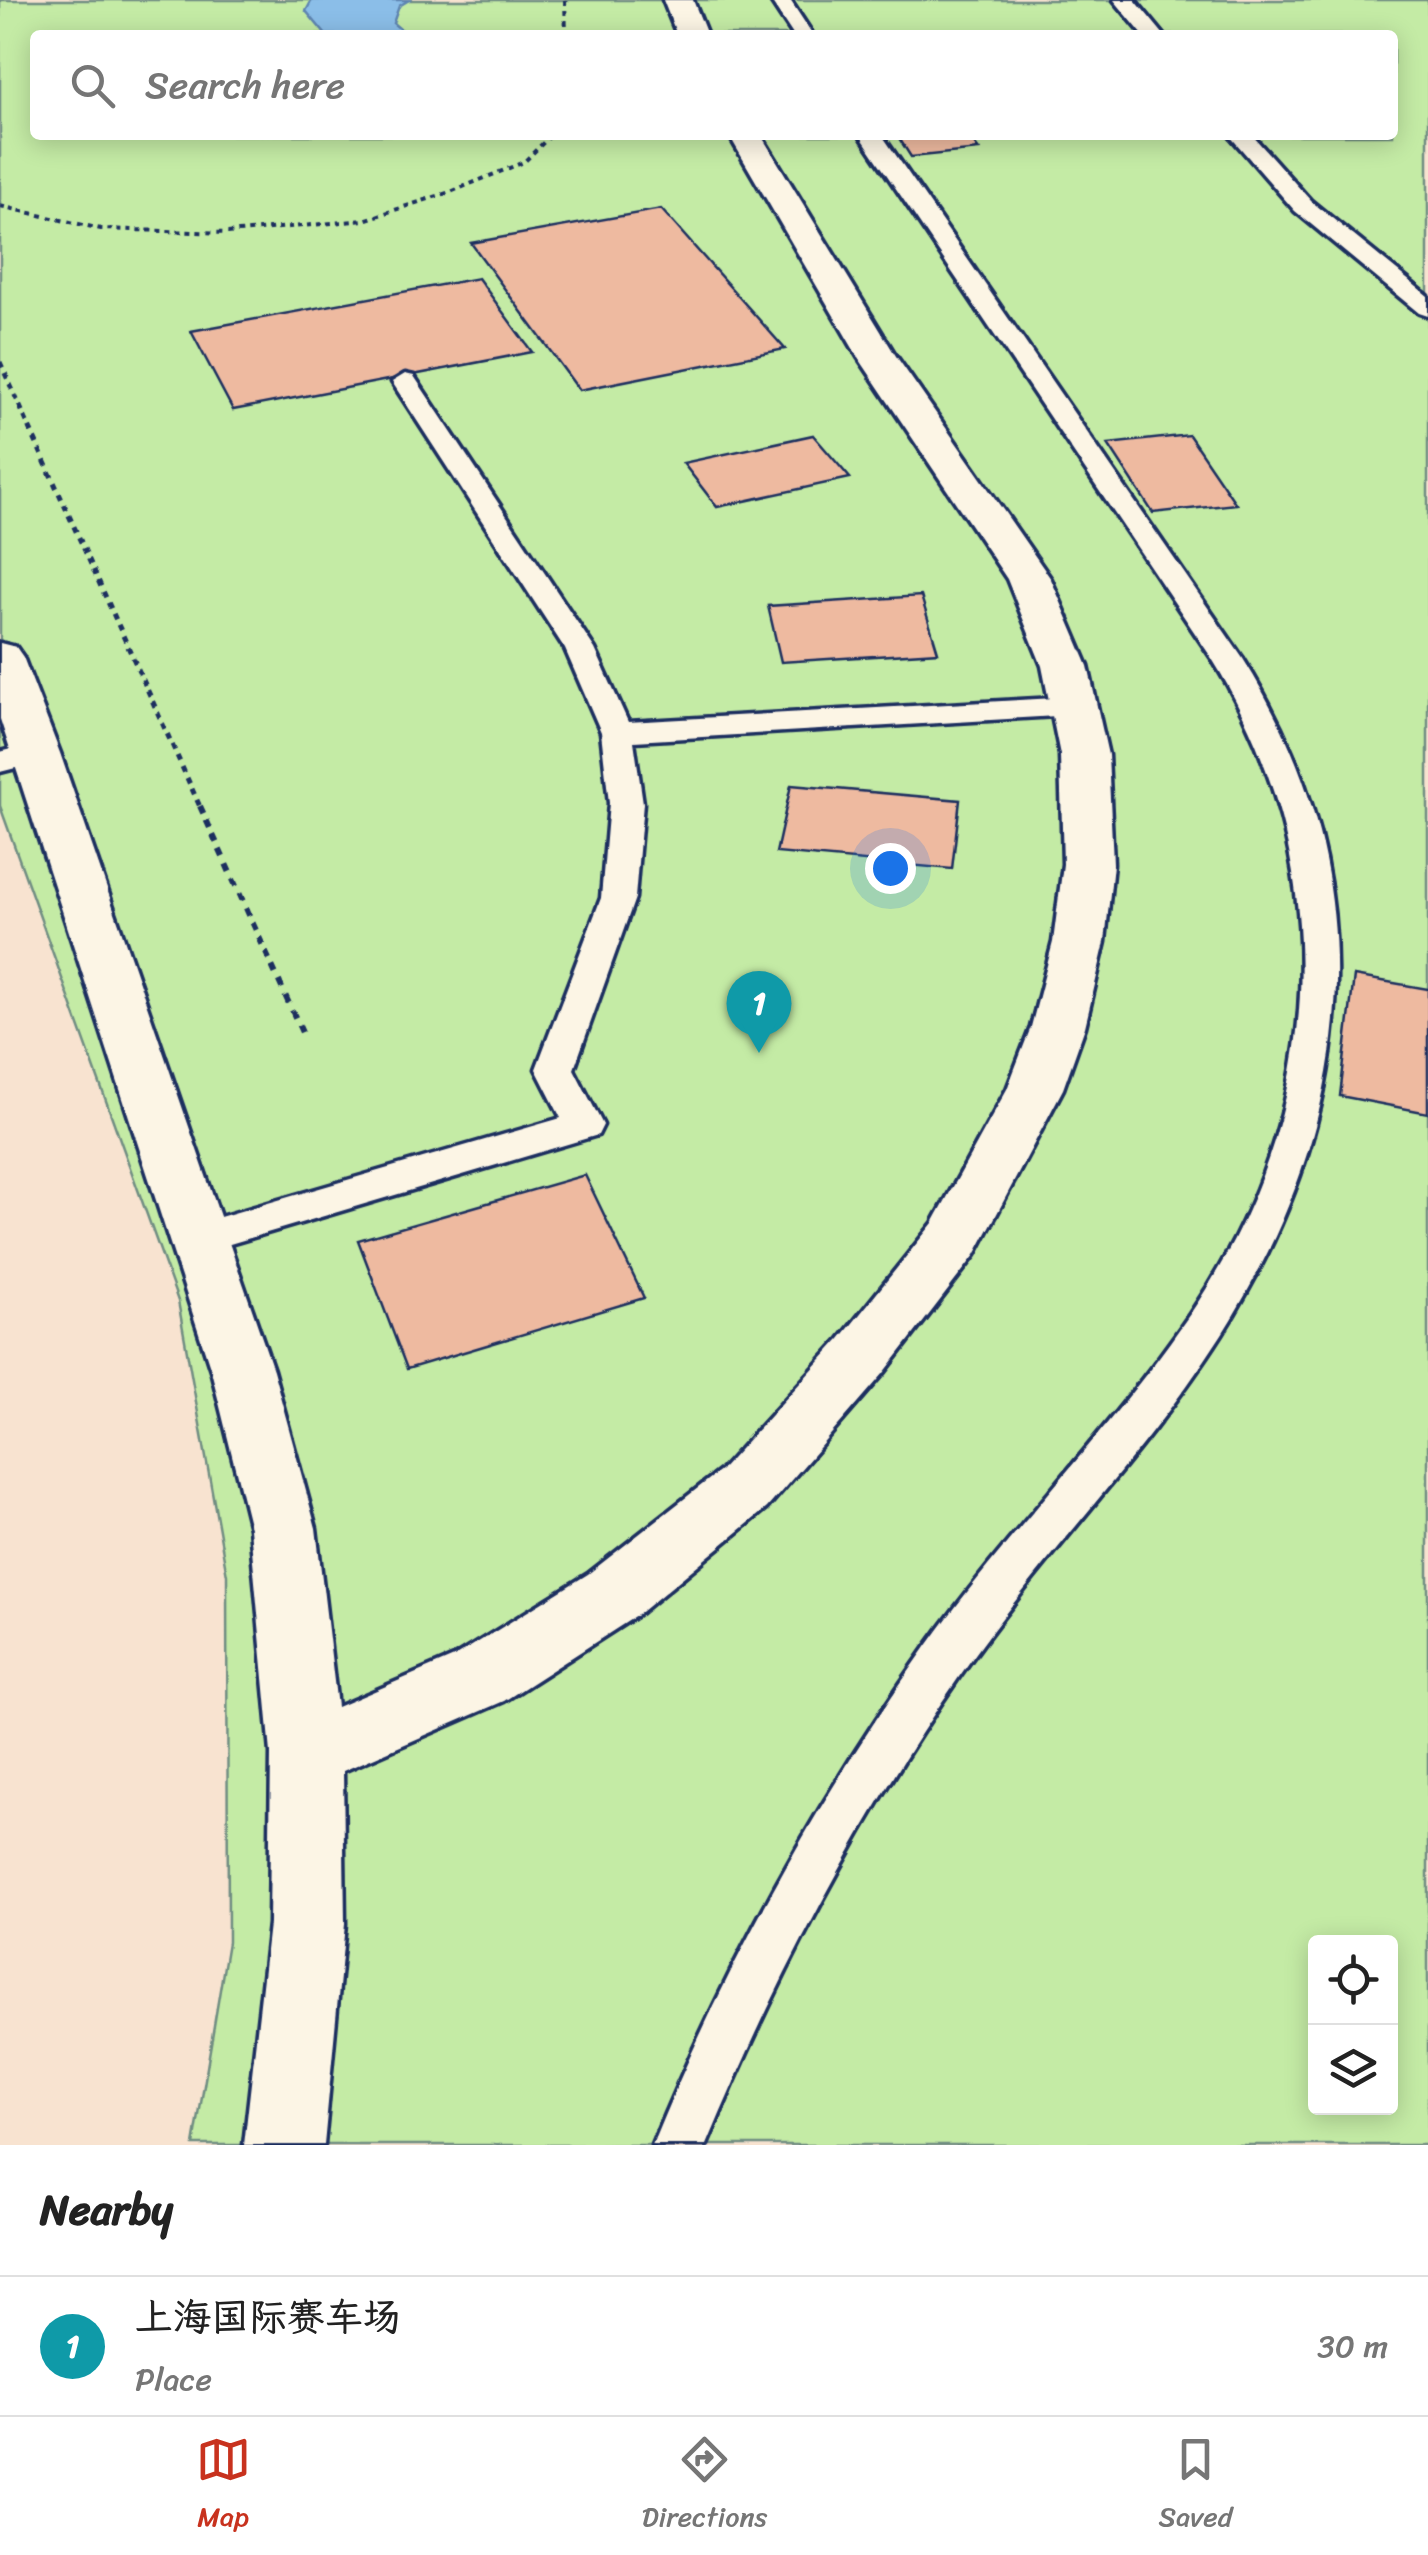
<!DOCTYPE html>
<html lang="en">
<head>
<meta charset="utf-8">
<style>
	:root { --surface:#fff; --page:#f2f2f2; --text:#222; --muted:#767676; --line:#e0e0e0; --accent:#c8321e }
	body { margin:0; font-family:Sriracha,"LXGW WenKai TC",sans-serif; background:var(--page); color:var(--text) }
	.controls { position:absolute; right:30px; bottom:30px; display:grid; overflow:hidden; border-radius:10px; box-shadow:0 5px 25px #0003 }
	.controls button { width:90px; height:90px; display:grid; place-items:center; padding:0; border:0; border-bottom:2px solid var(--line); background:var(--surface); color:var(--text); font:50px sans-serif }
	.you { position:absolute; left:890px; top:868px; width:35px; height:35px; margin:-25px; border:8px solid #fff; border-radius:50%; background:#1a73e8; box-shadow:0 0 0 15px #1a73e833 }
	.badge { display:grid; place-items:center; width:65px; height:65px; border-radius:50%; background:var(--accent); color:#fff; font-size:32px; font-weight:700 }
	.pin { position:absolute; translate:-50% -82px; filter:drop-shadow(0 2px 5px #0008) }
	.pin::after { content:''; position:absolute; top:52px; width:35px; height:30px; background:inherit; clip-path:polygon(0 0,100% 0,50% 100%) }
	.list { margin:0; padding:0; list-style:none }
	h2 { display:flex; justify-content:space-between; align-items:center; height:130px; margin:0; padding:0 40px; font-size:42px }
	h2 small { font-size:32px; font-weight:400; color:var(--muted) }
	.list li { display:grid; grid-template-columns:65px 1fr auto; gap:30px; align-items:center; box-sizing:border-box; height:140px; padding:0 40px; border-top:2px solid var(--line) }
	.list b { display:block; font-size:38px; white-space:nowrap }
	.list p { margin:0; font-size:32px; white-space:nowrap; color:var(--muted) }
	.list em { font-size:32px; font-style:normal; color:var(--muted) }
	.icon { flex:none; width:55px; height:55px; fill:none; stroke:currentColor; stroke-width:2; stroke-linecap:round; stroke-linejoin:round }
	.map { position:relative; flex:none; width:1428px; height:2145px; overflow:hidden }
	.search { position:absolute; background:var(--surface); box-shadow:0 5px 25px #0003; left:30px; right:30px; top:30px; height:110px; display:flex; align-items:center; gap:25px; box-sizing:border-box; padding:0 35px; border-radius:10px; color:var(--muted); font-size:38px }
	.sheet { height:270px; background:var(--surface) }
	nav { display:flex; justify-content:space-around; align-items:center; box-sizing:border-box; height:140px; border-top:2px solid var(--line); background:var(--surface); font-size:28px; color:var(--muted) }
	nav a { display:grid; justify-items:center; gap:5px }
	nav .on { color:var(--accent) }
	.map>svg:first-child { display:block }
</style>
</head>
<body>
<div class="map">
<svg width="1428" height="2145" viewBox="0 0 1428 2145">
	<rect width="100%" height="100%" fill="#f8e3d0"/>
	<filter id="ink" filterUnits="userSpaceOnUse"><feTurbulence type="fractalNoise" baseFrequency=".01" numOctaves="2"/><feDisplacementMap in="SourceGraphic" scale="20" xChannelSelector="R" yChannelSelector="G"/><feConvolveMatrix kernelMatrix="1 2 1 2 8 2 1 2 1" color-interpolation-filters="sRGB"/></filter>
	<g filter="url(#ink)">
		<path fill="#c4eba5" stroke="#708d82" stroke-width="2.5" fill-rule="evenodd" d="M0,0H1428V2145H194L228,1942L227,1575L178,1301L0,806ZM35,35H1393V135H35ZM1316,1942H1390V2108H1316Z"/>
		<path fill="#8bbee8" stroke="#5e85b1" stroke-width="2.5" d="M312,0H409L399,6L393,23L407,35H326L306,11Z"/>
		<path fill="#eebaa0" stroke="#1b2f5e" stroke-width="2.5" d="M897,135H968L979,150L911,157Z
			M661,209L785,349L579,390L471,243Z
			M478,278L532,352L233,410L191,331Z
			M813,435L850,478L717,507L683,463Z
			M1189,435L1236,504L1153,513L1108,444Z
			M921,596L938,652L781,662L768,606Z
			M791,785L960,800L952,869L776,853Z
			M1354,976L1428,989V1113L1340,1096Z
			M585,1175L644,1298L407,1369L358,1240Z"/>
		<g fill="none" stroke-linecap="round" stroke-linejoin="round">
			<g stroke="#1b2f5e" stroke-width="7">
				<path id="service" d="M770,0H790L813,35H793Z
					M1114,0H1135L1164,35H1143Z
					M860,135H882L1242,657C1382,877 1358,1119 1222,1334C1145,1455 1041,1558 959,1677C858,1823 775,1981 707,2145H652C724,1969 815,1802 926,1647C1008,1532 1110,1431 1190,1314C1327,1114 1340,864 1211,657Z
					M1229,135H1252L1311,201L1428,296V316L1419,313L1295,211Z
					M405,374L414,376L595,649L628,722L1074,697L1085,699L1090,706L1085,713L1074,715L634,741L643,803L635,898L574,1069L603,1125L598,1135L196,1254L182,1250L176,1239L182,1228L561,1118L536,1069L601,898L609,803L601,732L565,649L392,382Z
					M36,743L47,746L52,753L47,760L0,772V752Z"/>
			</g>
			<g stroke="#1b2f5e" stroke-width="7">
				<path id="minor" d="M663,0H693L707,35H677Z
					M729,135H761L896,356L1051,579L1088,666L1108,755L1113,864L1105,942L1085,1027L1063,1089L975,1255L884,1373L767,1508L636,1616L504,1701L343,1771L345,1924L324,2145H244L269,1924L271,1753L250,1528L211,1370L0,719V643L16,647L23,657L60,753L273,1370L316,1528L337,1707L454,1657L588,1574L721,1470L840,1339L933,1223L1007,1089L1031,1027L1053,942L1063,864L1060,755L1042,666L1007,579L858,357Z"/>
			</g>
			<path stroke="#1b2f5e" stroke-width="4" stroke-dasharray="5 5" stroke-linecap="butt" d="M565,0L566,35
				M0,206L101,229L228,233L364,220L453,191L524,162L551,135"/>
			<path stroke="#1b2f5e" stroke-width="5" stroke-dasharray="6 6" stroke-linecap="butt" d="M0,362L201,809"/>
			<path stroke="#1b2f5e" stroke-width="6" stroke-dasharray="8 8" stroke-linecap="butt" d="M200,806L304,1037"/>
			<use href="#service" fill="#fcf5e5" fill-rule="evenodd"/>
			<use href="#minor" fill="#fcf5e5" fill-rule="evenodd"/>
		</g>
	</g>
</svg>
<div class="controls">
<button><svg class="icon" aria-label="locate" viewBox="0 0 24 24"><circle cx="12" cy="12" r="6"/><path d="M12 2v4M12 18v4M2 12h4M18 12h4"/></svg></button>
<button><svg class="icon" aria-label="layers" viewBox="0 0 24 24"><path d="M12 4l9 5-9 5-9-5zM3 14l9 5 9-5"/></svg></button>
</div>
<div class="you"></div>
<div class="pin badge" style="left:759px;top:1053px;background:#0f9aa8">1</div>
<div class="search"><svg class="icon" aria-label="search" viewBox="0 0 24 24"><circle cx="10" cy="10" r="6"/><path d="M15 15l6 6"/></svg>Search here</div>
</div>
<section class="sheet">
<h2>Nearby<small></small></h2>
<ul class="list">
<li><span class="badge" style="background:#0f9aa8">1</span><div><b>上海国际赛车场</b><p>Place</p></div><em>30 m</em></li>
</ul>
</section>
<nav>
<a class="on"><svg class="icon" aria-label="map" viewBox="0 0 24 24"><path d="M3 6l6-2 6 2 6-2v14l-6 2-6-2-6 2zM9 4v14M15 6v14"/></svg>Map</a>
<a><svg class="icon" aria-label="directions" viewBox="0 0 24 24"><path d="M12 3l9 9-9 9-9-9zM9 14v-3h6M13 9l2 2-2 2"/></svg>Directions</a>
<a><svg class="icon" aria-label="saved" viewBox="0 0 24 24"><path d="M7 4h10v16l-5-4-5 4z"/></svg>Saved</a>
</nav>
</body>
</html>
